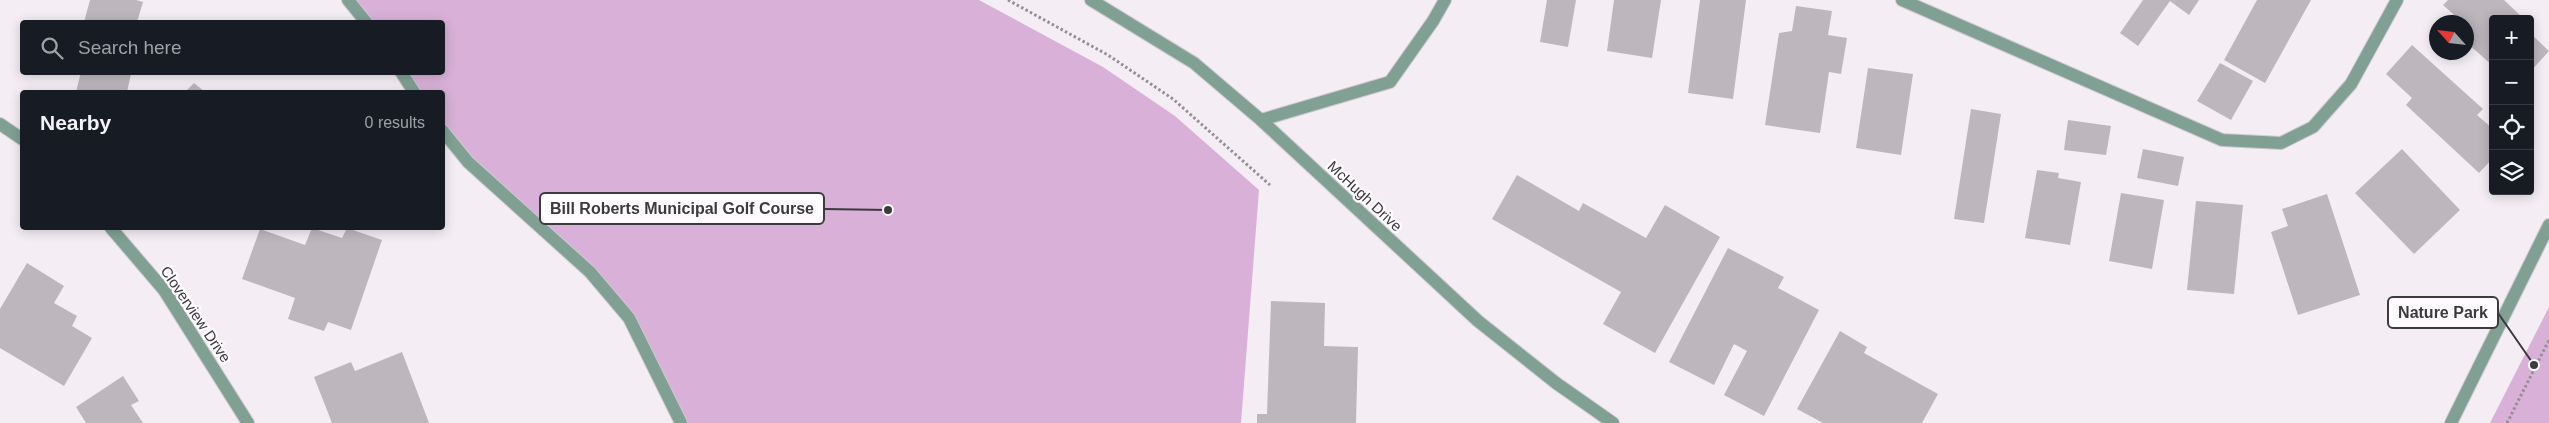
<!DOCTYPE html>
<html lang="en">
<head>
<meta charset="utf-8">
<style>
	:root { --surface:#171b24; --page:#20242c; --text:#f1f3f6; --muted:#9ea1a6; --line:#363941 }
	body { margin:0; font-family:Helvetica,sans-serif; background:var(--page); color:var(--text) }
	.controls { position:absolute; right:15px; top:15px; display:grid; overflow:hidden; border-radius:5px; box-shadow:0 2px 12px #0003 }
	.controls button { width:45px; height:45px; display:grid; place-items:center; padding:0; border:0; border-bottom:1px solid var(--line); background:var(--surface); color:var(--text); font:25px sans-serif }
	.compass { position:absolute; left:2429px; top:15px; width:45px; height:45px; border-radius:50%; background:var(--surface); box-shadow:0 2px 12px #0003; rotate:297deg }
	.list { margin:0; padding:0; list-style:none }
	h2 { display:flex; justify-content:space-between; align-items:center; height:65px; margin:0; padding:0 20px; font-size:21px }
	h2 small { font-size:16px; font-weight:400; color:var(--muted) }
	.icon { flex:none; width:28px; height:28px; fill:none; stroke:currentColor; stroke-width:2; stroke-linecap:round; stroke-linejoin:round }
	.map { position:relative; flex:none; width:2549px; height:423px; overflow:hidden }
	.search { position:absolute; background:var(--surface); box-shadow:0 2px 12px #0003; left:20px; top:20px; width:425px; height:55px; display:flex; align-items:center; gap:12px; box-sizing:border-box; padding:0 18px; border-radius:5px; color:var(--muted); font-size:19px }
	.panel { position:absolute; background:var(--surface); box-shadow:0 2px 12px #0003; left:20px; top:90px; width:425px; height:140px; border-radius:5px }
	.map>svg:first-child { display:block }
</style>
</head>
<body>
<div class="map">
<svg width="2549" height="423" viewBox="0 0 2549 423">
	<rect width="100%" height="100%" fill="#f4eef4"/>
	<path fill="#d9b1d8" d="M345,0H979L1103,67L1175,116L1259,190L1241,423H675L613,296L443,133L442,92H414L401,73L442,72V22H367Z
		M2549,307V423H2490Z"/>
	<path fill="#bdb7bd" d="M90,0H136L143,2L137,22H84Z
		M1547,0H1576L1568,47L1540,42Z
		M1614,0H1661L1652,58L1607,51Z
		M1700,0H1746L1733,99L1688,93Z
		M2143,0H2199L2189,15L2170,1L2138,46L2120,33Z
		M2257,0H2311L2265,83L2224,60Z
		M2448,0H2504L2524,19H2493V66L2466,42L2471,31L2466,27V22H2462L2443,5Z
		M1796,6L1832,11L1828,35L1847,38L1841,74L1829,72L1820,133L1765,125L1779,33L1792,31Z
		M2530,33L2549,51L2530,72Z
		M2412,45L2483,109L2477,115L2493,129V158L2479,173L2406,105L2412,98L2386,74Z
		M2220,63L2253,81L2231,120L2197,101Z
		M1868,68L1913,74L1901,155L1856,148Z
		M81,72H126L131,74L127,92H76Z
		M194,83L205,92H185Z
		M1971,109L2001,114L1984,223L1954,219Z
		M2068,120L2111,126L2106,155L2064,150Z
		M2143,149L2184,157L2178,186L2137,178Z
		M2402,149L2460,210L2414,254L2355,193Z
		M2037,170L2059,173L2058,178L2081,182L2070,245L2025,238Z
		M1517,175L1579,211L1583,203L1646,238L1665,205L1720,237L1655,353L1603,324L1621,292L1492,219Z
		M2121,193L2164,200L2152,269L2109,261Z
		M2327,194L2360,295L2298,315L2271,232L2288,226L2282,209Z
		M2196,201L2243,205L2234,294L2187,290Z
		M312,228L342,238L347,228L382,240L351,330L328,322L324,331L288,319L295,298L242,279L260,229L305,245Z
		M1728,248L1784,277L1778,288L1819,310L1764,416L1724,395L1747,351L1734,344L1714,385L1669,362Z
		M27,263L64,286L54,303L77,316L72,326L92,338L64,386L0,348V309Z
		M1271,301L1325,303L1324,346L1358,347L1356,423H1257V414H1267Z
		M1840,331L1867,347L1864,353L1938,394L1922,423H1823L1797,409Z
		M402,352L429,423H332L314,377L351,362L355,371Z
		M123,376L139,401L131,405L143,423H86L76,407Z"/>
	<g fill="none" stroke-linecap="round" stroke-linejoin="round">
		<g stroke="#cfcacf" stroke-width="14">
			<path id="minor" d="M348,0L366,22
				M1091,0L1194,63L1261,120L1478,321L1556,383L1613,423
				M1902,0L2222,140L2281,143L2313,127L2351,84L2397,0
				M401,72L414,92
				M1261,120L1390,82L1433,21L1445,0
				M0,124L22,139
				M442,130L468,162L590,272L629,318L681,423
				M111,228L164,290L248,423
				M2451,423L2549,225"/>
		</g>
		<path stroke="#938f93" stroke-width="3" stroke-dasharray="2.5 2.5" stroke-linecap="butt" d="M1008,0L1108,55L1173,99L1270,185
			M2507,423L2549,340"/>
		<use href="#minor" stroke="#81a094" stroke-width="12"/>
	</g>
	<g text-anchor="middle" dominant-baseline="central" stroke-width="4.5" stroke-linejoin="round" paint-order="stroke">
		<g font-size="15" fill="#3c3a3c" stroke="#fffcff">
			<text transform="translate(1365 196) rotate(43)">McHugh Drive</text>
			<text transform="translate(196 314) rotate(56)">Cloverview Drive</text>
		</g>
	</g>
	<path fill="none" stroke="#3c3a3c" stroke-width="2" d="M888 210L824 209M2534 365L2498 313"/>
	<g fill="#3c3a3c" stroke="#fffcff" stroke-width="2">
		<circle cx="888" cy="210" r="5"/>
		<circle cx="2534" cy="365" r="5"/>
	</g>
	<g fill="#fffcff" stroke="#3c3a3c" stroke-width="2">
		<rect x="540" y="193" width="284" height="31" rx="5"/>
		<rect x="2388" y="297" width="110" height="31" rx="5"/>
	</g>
	<g font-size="16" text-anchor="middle" font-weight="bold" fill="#3c3a3c">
		<text x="682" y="214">Bill Roberts Municipal Golf Course</text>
		<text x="2443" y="318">Nature Park</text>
	</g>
</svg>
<div class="controls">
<button>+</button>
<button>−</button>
<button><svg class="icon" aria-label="locate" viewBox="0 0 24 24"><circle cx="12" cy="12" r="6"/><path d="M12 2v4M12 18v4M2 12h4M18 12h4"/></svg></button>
<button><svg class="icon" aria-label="layers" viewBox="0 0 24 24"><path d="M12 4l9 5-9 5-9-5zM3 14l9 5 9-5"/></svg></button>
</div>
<svg class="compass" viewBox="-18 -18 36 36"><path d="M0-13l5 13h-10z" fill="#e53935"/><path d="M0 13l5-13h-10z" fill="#9ea1a6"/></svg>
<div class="search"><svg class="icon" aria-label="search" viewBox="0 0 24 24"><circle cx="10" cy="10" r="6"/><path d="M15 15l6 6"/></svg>Search here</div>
<section class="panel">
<h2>Nearby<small>0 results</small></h2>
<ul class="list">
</ul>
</section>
</div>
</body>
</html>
